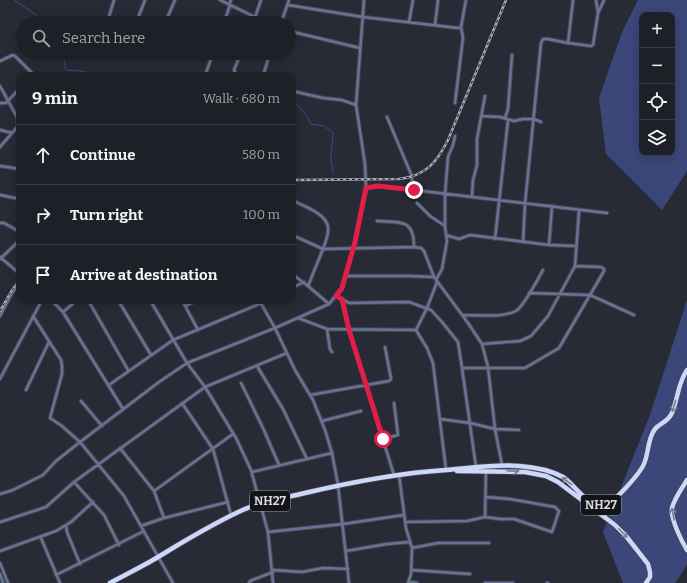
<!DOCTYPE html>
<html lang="en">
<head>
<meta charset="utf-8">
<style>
	:root { --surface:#1e2028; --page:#262830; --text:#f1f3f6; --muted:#a1a3a8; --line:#3c3e45 }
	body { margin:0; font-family:Bitter,serif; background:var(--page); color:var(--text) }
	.controls { position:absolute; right:12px; top:12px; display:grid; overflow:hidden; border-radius:8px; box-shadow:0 2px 10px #0003 }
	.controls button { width:36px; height:36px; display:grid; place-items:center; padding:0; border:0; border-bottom:1px solid var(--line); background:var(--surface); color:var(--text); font:20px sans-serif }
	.stop { position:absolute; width:12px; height:12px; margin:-9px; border:3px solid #e11d48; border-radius:50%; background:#fff }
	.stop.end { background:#e11d48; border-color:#fff; box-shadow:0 1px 4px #0008 }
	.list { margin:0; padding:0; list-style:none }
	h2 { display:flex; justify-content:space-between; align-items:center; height:52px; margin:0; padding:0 16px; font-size:17px }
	h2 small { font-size:13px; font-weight:400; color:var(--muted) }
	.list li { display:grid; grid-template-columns:26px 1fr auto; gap:12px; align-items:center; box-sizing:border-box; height:60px; padding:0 16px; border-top:1px solid var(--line) }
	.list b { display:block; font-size:15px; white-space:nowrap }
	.list em { font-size:13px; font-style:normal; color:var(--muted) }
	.icon { flex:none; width:22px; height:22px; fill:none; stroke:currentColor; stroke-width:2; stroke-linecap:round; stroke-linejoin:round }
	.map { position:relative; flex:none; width:687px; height:583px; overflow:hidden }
	.search { position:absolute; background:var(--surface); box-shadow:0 2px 10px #0003; left:16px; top:16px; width:280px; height:44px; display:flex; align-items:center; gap:10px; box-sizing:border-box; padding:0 14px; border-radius:22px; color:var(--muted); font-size:15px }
	.panel { position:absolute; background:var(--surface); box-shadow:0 2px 10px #0003; left:16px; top:72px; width:280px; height:232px; border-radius:12px }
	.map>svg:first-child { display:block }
</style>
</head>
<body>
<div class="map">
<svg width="687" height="583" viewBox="0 0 687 583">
	<rect width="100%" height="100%" fill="#282b35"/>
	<path fill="#3b4779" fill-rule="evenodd" d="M638,0H687V171L662,210L606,154L599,98L622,32ZM642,15H672V153H642Z
		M687,300V565L675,583H623L603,532L650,415Z"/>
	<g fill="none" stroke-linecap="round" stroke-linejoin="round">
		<path stroke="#3a4894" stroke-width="1" d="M14,0L35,14L40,23
			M61,53L65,63V68L67,70L80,71L103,76
			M292,101H294L307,116L311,124L324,126L333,133C333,142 331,149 331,157C330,163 334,168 333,174"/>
		<g stroke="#444750" stroke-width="4.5">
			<path id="street" d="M220,0L267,23
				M364,0L356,105L365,164L366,188
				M596,0L598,12
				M229,5L231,0
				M288,5L363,17L458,28L461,27L466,0
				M409,22L413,0
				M107,23L114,0
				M136,23L145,0
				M165,23L175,0
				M224,23L230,5
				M253,23L261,0
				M281,23L289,0
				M435,25L438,0
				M289,31L360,48
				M568,43L591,46L593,45L598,13L604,0
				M125,54V53
				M0,61L13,55L15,56L35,76
				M205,76L213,53
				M240,76L236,74L234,70L241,53
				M263,76L270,53
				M0,86L17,117L18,126
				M292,91L323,98L342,100L356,105
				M0,103H6L20,88
				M455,103L463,38L461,27
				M481,116L500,117L514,121L523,119H534L541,122
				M505,118L508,109L512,55
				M0,130L12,133
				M0,147L19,125
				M0,166L20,169
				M414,190L607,213
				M0,195L20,199
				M472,196L473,180L477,165V139L485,96
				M292,200C303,206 328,214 328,228C329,235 325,243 323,249L292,235
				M417,203L430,216L445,226
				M377,221C401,223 414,218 414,247
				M0,223H4L20,232
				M446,235L459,239L470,235L549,245L576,246
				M495,239L508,120
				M523,242L525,204L541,43L543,39H548L568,43L573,0
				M549,245L552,206
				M0,257L20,274
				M0,259L20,240
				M292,274L308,286L329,304
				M345,276H409L434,277
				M436,280L442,269L447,241L445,227V194L448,157L453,145L455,136
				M308,286L323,249L414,247L421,248L424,251L434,277L468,323L482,344L488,367L495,429L502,465
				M292,288L304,282
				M529,293L590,295L634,315
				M336,296L349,303L409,302L431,310L442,322L458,342L462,368L476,467
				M342,299L349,330L394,475
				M51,300L63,312L123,409
				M88,300L128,370
				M118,300L151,355
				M150,300L187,363L205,387L236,438L251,470L268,532L273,583
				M182,300L198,330
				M259,300L275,328L295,370L313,400L325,430L332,453L338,485L349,583
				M185,306L198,300
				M63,312L77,300
				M463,315C478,315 502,318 516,311C524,306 538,279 543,270
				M0,316L12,293L20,283
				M33,316L61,360L62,366V374L50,418L62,426L80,442L124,496L173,583
				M298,318L327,329L416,330L427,348L433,363L446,470
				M327,329L330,349L332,352
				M416,330L427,308L437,282
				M482,344L520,341L531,336L548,316L575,266L579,211
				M257,366L283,409L307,459
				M462,368H525L559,348L604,271V269L601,267L575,266
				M0,379L42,300
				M241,383L263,428L279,465
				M109,385L173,340L269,300
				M26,390L49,342
				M310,395L389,381L391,379L385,347
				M81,401L102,426
				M182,403L213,449L231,515
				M440,419L470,423L495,429L519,430
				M322,421L361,411
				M383,439L398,435L394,403
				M120,448L154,491L164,518
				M252,472L332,453
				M399,475L406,528L412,548L411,574L408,583
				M74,482L104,515L119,545
				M154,491L233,434
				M0,494L13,490L43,475L56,461L80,442L159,382L187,363L275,328L329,304L342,288L355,242L366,188L378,186L414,190L411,174L387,117
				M485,517L500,519H514L552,532L559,511L555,507L510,499L486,497
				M0,522L46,507L74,482L205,387L287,353
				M405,522L467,521L485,517L486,471
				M66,525L67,532L80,564
				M141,526L164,518L228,502
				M268,532L343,524L404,515
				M41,538L60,583
				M412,548L438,543H489
				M0,551L56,531L71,522L93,502
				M346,551L387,544L410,542
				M0,563L8,583
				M273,570L302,572L323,568L348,569
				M411,570L470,574
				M0,574L3,583
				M56,575L144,531
				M409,582L417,583
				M249,583L250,581L273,572
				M485,583H513
				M547,583H548"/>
		</g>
		<g stroke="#444750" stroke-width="6">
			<path id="highway" d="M457,471L525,472L546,476L558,482L615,525L626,536L648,564L650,572V577L646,583
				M687,480C682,488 674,499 672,508C670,518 682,542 687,550
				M110,583C125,575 139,568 153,560C183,542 213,523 245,509C264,501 285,498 305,493C352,482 399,473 446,470C471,468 495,464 519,466C533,467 550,470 563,477C574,484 590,510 605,505C615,502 638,475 643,466C649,455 647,439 655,429C660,423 668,422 672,413C678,398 678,383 687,370"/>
		</g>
		<use href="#street" stroke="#687295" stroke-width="2.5"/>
		<use href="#highway" stroke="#cdd7fa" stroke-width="4.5"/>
		<g stroke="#a7aab1" stroke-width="2.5">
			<path id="rail" d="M292,180L399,179C426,176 437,162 448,140L506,0
				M0,311L12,290L20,280"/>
		</g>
		<use href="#rail" stroke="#131418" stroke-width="1" stroke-dasharray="3" stroke-linecap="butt"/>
	</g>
	<defs><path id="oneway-shaft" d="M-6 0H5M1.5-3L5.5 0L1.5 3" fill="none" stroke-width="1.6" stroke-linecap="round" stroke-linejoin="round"/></defs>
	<g stroke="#797f94">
		<use href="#oneway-shaft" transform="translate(674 406) rotate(106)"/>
		<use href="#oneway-shaft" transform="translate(513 471) rotate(2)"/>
		<use href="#oneway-shaft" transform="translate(567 481) rotate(-143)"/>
		<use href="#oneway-shaft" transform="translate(673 514) rotate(-101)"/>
		<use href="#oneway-shaft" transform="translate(623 533) rotate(45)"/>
	</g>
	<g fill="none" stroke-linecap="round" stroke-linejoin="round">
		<path stroke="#e11d48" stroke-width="5" d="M383,439L349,330L342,299L336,296L342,288L355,242L366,188L378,186L414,190"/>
	</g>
	<g text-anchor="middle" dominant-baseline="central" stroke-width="3" stroke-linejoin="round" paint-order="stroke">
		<g fill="#131418" stroke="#9c9ea4" stroke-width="1">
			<rect x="250" y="491" width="40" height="20" rx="3"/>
			<rect x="581" y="495" width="40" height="20" rx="3"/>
		</g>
		<g font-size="12" font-weight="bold" fill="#d7d9e0">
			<text x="270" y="501">NH27</text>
			<text x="601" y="505">NH27</text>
		</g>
	</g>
</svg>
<div class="controls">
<button>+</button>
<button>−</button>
<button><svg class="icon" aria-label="locate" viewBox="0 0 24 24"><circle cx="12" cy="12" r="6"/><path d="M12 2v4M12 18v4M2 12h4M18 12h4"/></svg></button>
<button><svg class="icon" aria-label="layers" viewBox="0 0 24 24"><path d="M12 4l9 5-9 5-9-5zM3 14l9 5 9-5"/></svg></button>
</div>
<div class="stop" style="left:383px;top:439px"></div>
<div class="stop end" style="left:414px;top:190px"></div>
<div class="search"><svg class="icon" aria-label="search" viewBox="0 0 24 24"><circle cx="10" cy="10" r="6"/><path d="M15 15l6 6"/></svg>Search here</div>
<section class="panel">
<h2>9 min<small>Walk · 680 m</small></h2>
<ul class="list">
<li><svg class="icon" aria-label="ahead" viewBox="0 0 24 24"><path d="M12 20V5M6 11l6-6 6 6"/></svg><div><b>Continue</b></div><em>580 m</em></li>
<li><svg class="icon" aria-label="right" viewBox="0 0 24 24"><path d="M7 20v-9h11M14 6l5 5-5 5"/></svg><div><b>Turn right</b></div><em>100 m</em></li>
<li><svg class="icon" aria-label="arrive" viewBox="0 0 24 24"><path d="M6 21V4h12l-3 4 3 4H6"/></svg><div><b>Arrive at destination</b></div></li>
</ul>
</section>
</div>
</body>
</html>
